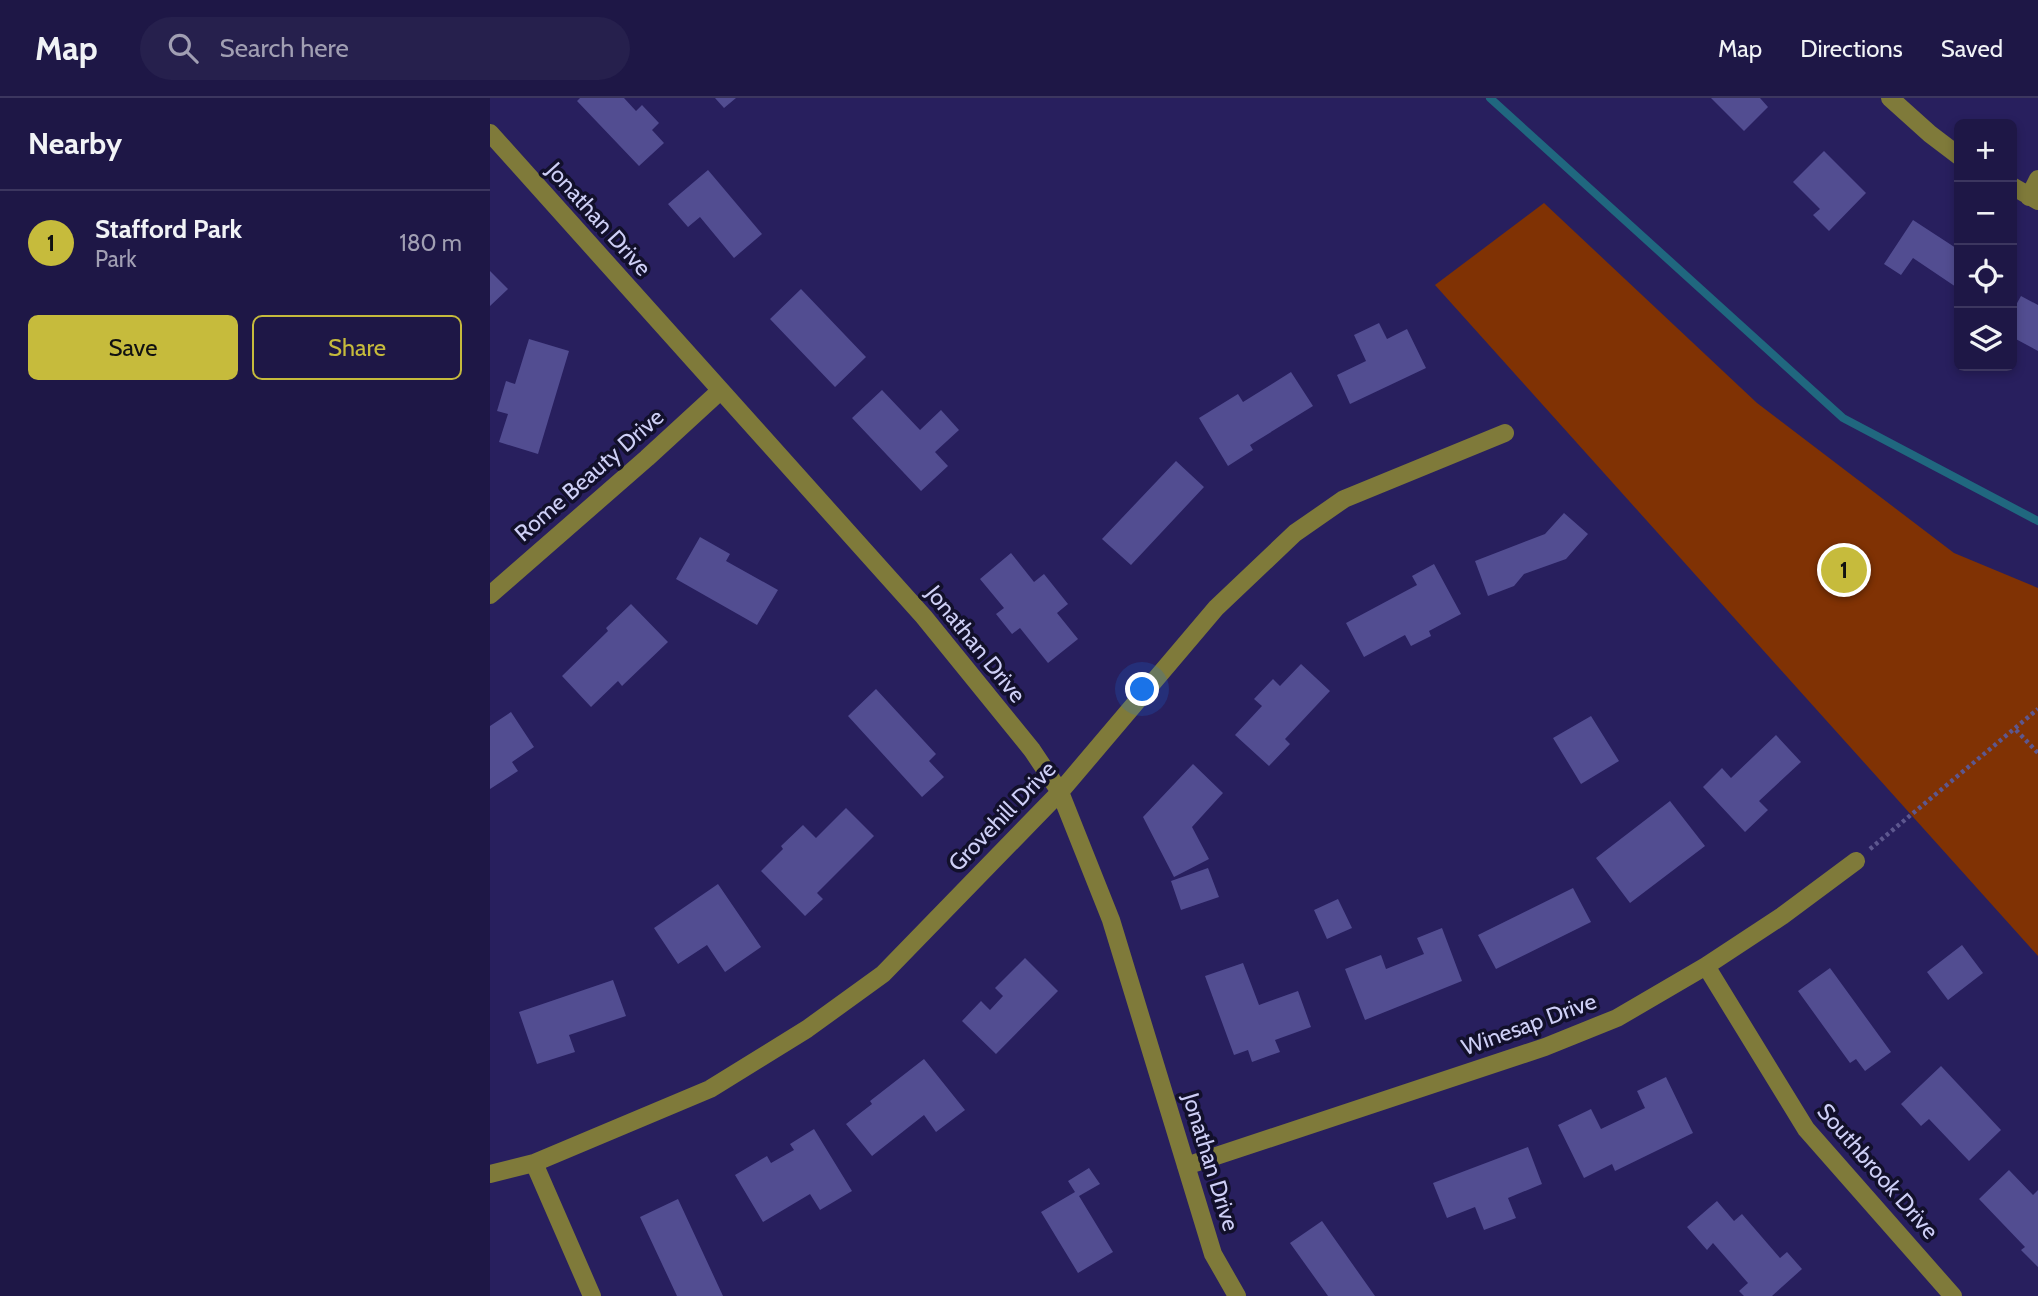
<!DOCTYPE html>
<html lang="en">
<head>
<meta charset="utf-8">
<style>
	:root { --surface:#1e1746; --page:#26204d; --text:#f1f3f6; --muted:#a19fb3; --line:#3c365f; --accent:#c6bb3c }
	body { margin:0; font-family:Cabin,sans-serif; background:var(--page); color:var(--text) }
	.controls { position:absolute; right:21px; top:21px; display:grid; overflow:hidden; border-radius:10px; box-shadow:0 4px 10px #0003 }
	.controls button { width:63px; height:63px; display:grid; place-items:center; padding:0; border:0; border-bottom:2px solid var(--line); background:var(--surface); color:var(--text); font:35px sans-serif }
	.you { position:absolute; left:653px; top:592px; width:24px; height:24px; margin:-18px; border:5px solid #fff; border-radius:50%; background:#1a73e8; box-shadow:0 0 0 10px #1a73e833 }
	.badge { display:grid; place-items:center; width:46px; height:46px; border-radius:50%; background:var(--accent); color:#111; font-size:23px; font-weight:700 }
	.pin { position:absolute; translate:-50% -50%; border:4px solid #fff; box-shadow:0 2px 7px #0006 }
	.list { margin:0; padding:0; list-style:none }
	h2 { display:flex; justify-content:space-between; align-items:center; height:91px; margin:0; padding:0 28px; font-size:30px }
	h2 small { font-size:23px; font-weight:400; color:var(--muted) }
	.list li { display:grid; grid-template-columns:46px 1fr auto; gap:21px; align-items:center; box-sizing:border-box; height:105px; padding:0 28px; border-top:2px solid var(--line) }
	.list b { display:block; font-size:26px; white-space:nowrap }
	.list p { margin:0; font-size:23px; white-space:nowrap; color:var(--muted) }
	.list em { font-size:23px; font-style:normal; color:var(--muted) }
	.actions { display:flex; gap:14px; padding:21px 28px }
	.actions a { flex:1; padding:16px 0; border:2px solid var(--accent); border-radius:10px; text-align:center; font-size:24px; color:var(--accent) }
	.actions .main { background:var(--accent); color:#111 }
	.icon { flex:none; width:38px; height:38px; fill:none; stroke:currentColor; stroke-width:2; stroke-linecap:round; stroke-linejoin:round }
	.map { position:relative; flex:none; width:1548px; height:1198px; overflow:hidden }
	header { display:flex; align-items:center; gap:42px; box-sizing:border-box; height:98px; padding:0 35px; background:var(--surface); border-bottom:2px solid var(--line) }
	header strong { font-size:33px }
	nav { display:flex; gap:38px; margin-inline-start:auto; font-size:24px }
	.search { width:490px; height:63px; background:var(--page); display:flex; align-items:center; gap:18px; box-sizing:border-box; padding:0 24px; border-radius:38px; color:var(--muted); font-size:26px }
	main { display:flex }
	aside { flex:1; background:var(--surface) }
	.map>svg:first-child { display:block }
</style>
</head>
<body>
<header>
<strong>Map</strong>
<div class="search"><svg class="icon" aria-label="search" viewBox="0 0 24 24"><circle cx="10" cy="10" r="6"/><path d="M15 15l6 6"/></svg>Search here</div>
<nav><a>Map</a><a>Directions</a><a>Saved</a></nav>
</header>
<main>
<aside>
<h2>Nearby<small></small></h2>
<ul class="list">
<li><span class="badge">1</span><div><b>Stafford Park</b><p>Park</p></div><em>180 m</em></li>
</ul>
<div class="actions"><a class="main">Save</a><a>Share</a></div>
</aside>
<div class="map">
<svg width="1548" height="1198" viewBox="0 0 1548 1198">
	<rect width="100%" height="100%" fill="#281f5e"/>
	<path fill="#803204" d="M1054,105L1267,305L1464,455L1548,490V858L945,187Z"/>
	<g fill="none" stroke-linecap="round" stroke-linejoin="round">
		<path stroke="#20677f" stroke-width="8" d="M1000,0L1353,320L1548,423"/>
	</g>
	<path fill="#524d91" d="M90,0H134L146,13L152,7L169,25L162,32L174,45L149,68L87,3Z
		M225,0H246L234,10Z
		M1221,0H1270L1278,9L1254,33Z
		M1334,53L1376,95L1339,133L1323,117L1330,111L1303,84Z
		M218,72L272,136L244,160L210,119L198,129L178,106Z
		M1423,122L1469,152V191L1423,160L1411,177L1394,166Z
		M0,173L18,191L0,208Z
		M311,191L376,259L345,289L280,221Z
		M1531,198L1548,207V253L1522,239V214Z
		M889,225L897,241L917,231L936,270L860,306L847,277L876,263L864,237Z
		M39,241L79,253L48,356L9,344L18,316L7,313L16,283L25,286Z
		M801,274L823,308L760,347L763,352L738,368L709,320L748,296L753,304Z
		M392,292L430,332L451,312L469,332L445,354L458,368L431,393L362,320Z
		M686,363L714,389L641,467L612,441Z
		M1074,415L1098,436L1076,461L1034,476L1024,488L998,498L985,463L1055,436Z
		M210,439L240,456L236,463L288,492L267,527L186,481Z
		M521,455L544,484L554,476L578,506L567,515L588,541L558,565L530,530L522,536L506,516L514,510L490,481Z
		M944,466L971,516L939,533L941,538L921,548L915,537L874,559L856,525L927,487L922,478Z
		M141,506L178,544L132,588L128,583L101,609L72,578L118,533L116,530Z
		M811,566L840,593L795,641L800,646L779,668L745,637L772,608L764,601L783,581L790,588Z
		M386,591L446,656L439,663L454,679L432,699L358,618Z
		M21,614L44,649L22,664L28,673L0,691V628Z
		M1101,618L1129,663L1091,686L1063,640Z
		M1286,637L1311,664L1269,703L1278,712L1255,734L1213,689L1232,670L1241,680Z
		M703,666L733,695L702,729L719,761L684,779L653,719Z
		M1180,703L1215,748L1140,805L1106,760Z
		M356,710L384,738L327,795L333,801L315,818L271,773L293,751L291,748L313,727L326,740Z
		M718,770L729,799L691,812L681,783Z
		M228,786L271,849L235,874L217,847L188,866L164,830Z
		M1083,790L1101,824L1006,871L988,837Z
		M848,801L862,830L837,841L824,812Z
		M952,830L972,883L875,922L855,871L891,857L896,871L934,856L927,840Z
		M1472,847L1493,875L1458,902L1437,874Z
		M535,860L568,893L506,956L472,923L491,903L500,912L513,898L505,890Z
		M753,865L769,907L808,893L821,929L785,942L790,954L762,964L758,952L744,957L715,878Z
		M1340,870L1401,954L1375,973L1366,961L1360,965L1308,893Z
		M123,882L136,918L79,937L85,954L47,966L29,914Z
		M434,961L475,1012L446,1034L434,1017L382,1058L356,1026L382,1006L380,1003Z
		M1451,968L1511,1032L1479,1063L1439,1021L1431,1028L1411,1006Z
		M1176,979L1203,1035L1125,1073L1122,1066L1094,1080L1068,1027L1101,1011L1111,1031L1155,1010L1147,993Z
		M324,1031L362,1093L330,1112L320,1096L273,1124L245,1077L277,1058L281,1065L304,1052L300,1046Z
		M1038,1049L1052,1086L1018,1100L1026,1120L994,1132L985,1109L957,1120L943,1085Z
		M599,1070L610,1086L589,1098L623,1154L588,1175L551,1114L585,1094L578,1083Z
		M1519,1072L1543,1097L1548,1092V1169L1531,1152L1535,1149L1489,1101Z
		M188,1101L233,1198H187L150,1119Z
		M1227,1103L1244,1123L1252,1116L1290,1160L1297,1154L1312,1171L1282,1198H1254L1249,1193L1258,1185L1223,1145L1217,1152L1197,1129Z
		M832,1123L885,1198H838L800,1145Z"/>
	<g fill="none" stroke-linecap="round" stroke-linejoin="round">
		<path stroke="#5d578f" stroke-width="4.5" stroke-dasharray="3.5 3.5" stroke-linecap="butt" d="M1526,632L1548,655
			M1380,751L1548,611"/>
		<path stroke="#7f7a3a" stroke-width="18" d="M1400,0L1440,36L1469,58
			M0,35L434,519L542,652L570,694L621,822L723,1156L747,1198
			M1522,88L1548,103
			M1539,99L1548,81
			M0,497L157,360L230,293
			M1216,868L1316,1031L1463,1198
			M44,1065L102,1198
			M696,1068L1055,949L1127,920L1216,868L1292,818L1366,763
			M0,1076L44,1065L220,991L317,931L393,876L570,694L726,510L805,435L854,401L1015,335"/>
	</g>
	<g text-anchor="middle" dominant-baseline="central" stroke-width="7" stroke-linejoin="round" paint-order="stroke">
		<g font-size="23" fill="#cecff6" stroke="#12102b">
			<text transform="translate(109 121) rotate(48)">Jonathan Drive</text>
			<text transform="translate(99 377) rotate(-41)">Rome Beauty Drive</text>
			<text transform="translate(486 546) rotate(51)">Jonathan Drive</text>
			<text transform="translate(512 718) rotate(-46)">Grovehill Drive</text>
			<text transform="translate(1039 926) rotate(-20)">Winesap Drive</text>
			<text transform="translate(721 1064) rotate(73)">Jonathan Drive</text>
			<text transform="translate(1388 1073) rotate(49)">Southbrook Drive</text>
		</g>
	</g>
</svg>
<div class="controls">
<button>+</button>
<button>−</button>
<button><svg class="icon" aria-label="locate" viewBox="0 0 24 24"><circle cx="12" cy="12" r="6"/><path d="M12 2v4M12 18v4M2 12h4M18 12h4"/></svg></button>
<button><svg class="icon" aria-label="layers" viewBox="0 0 24 24"><path d="M12 4l9 5-9 5-9-5zM3 14l9 5 9-5"/></svg></button>
</div>
<div class="you"></div>
<div class="pin badge" style="left:1354px;top:472px">1</div>
</div>
</main>
</body>
</html>
